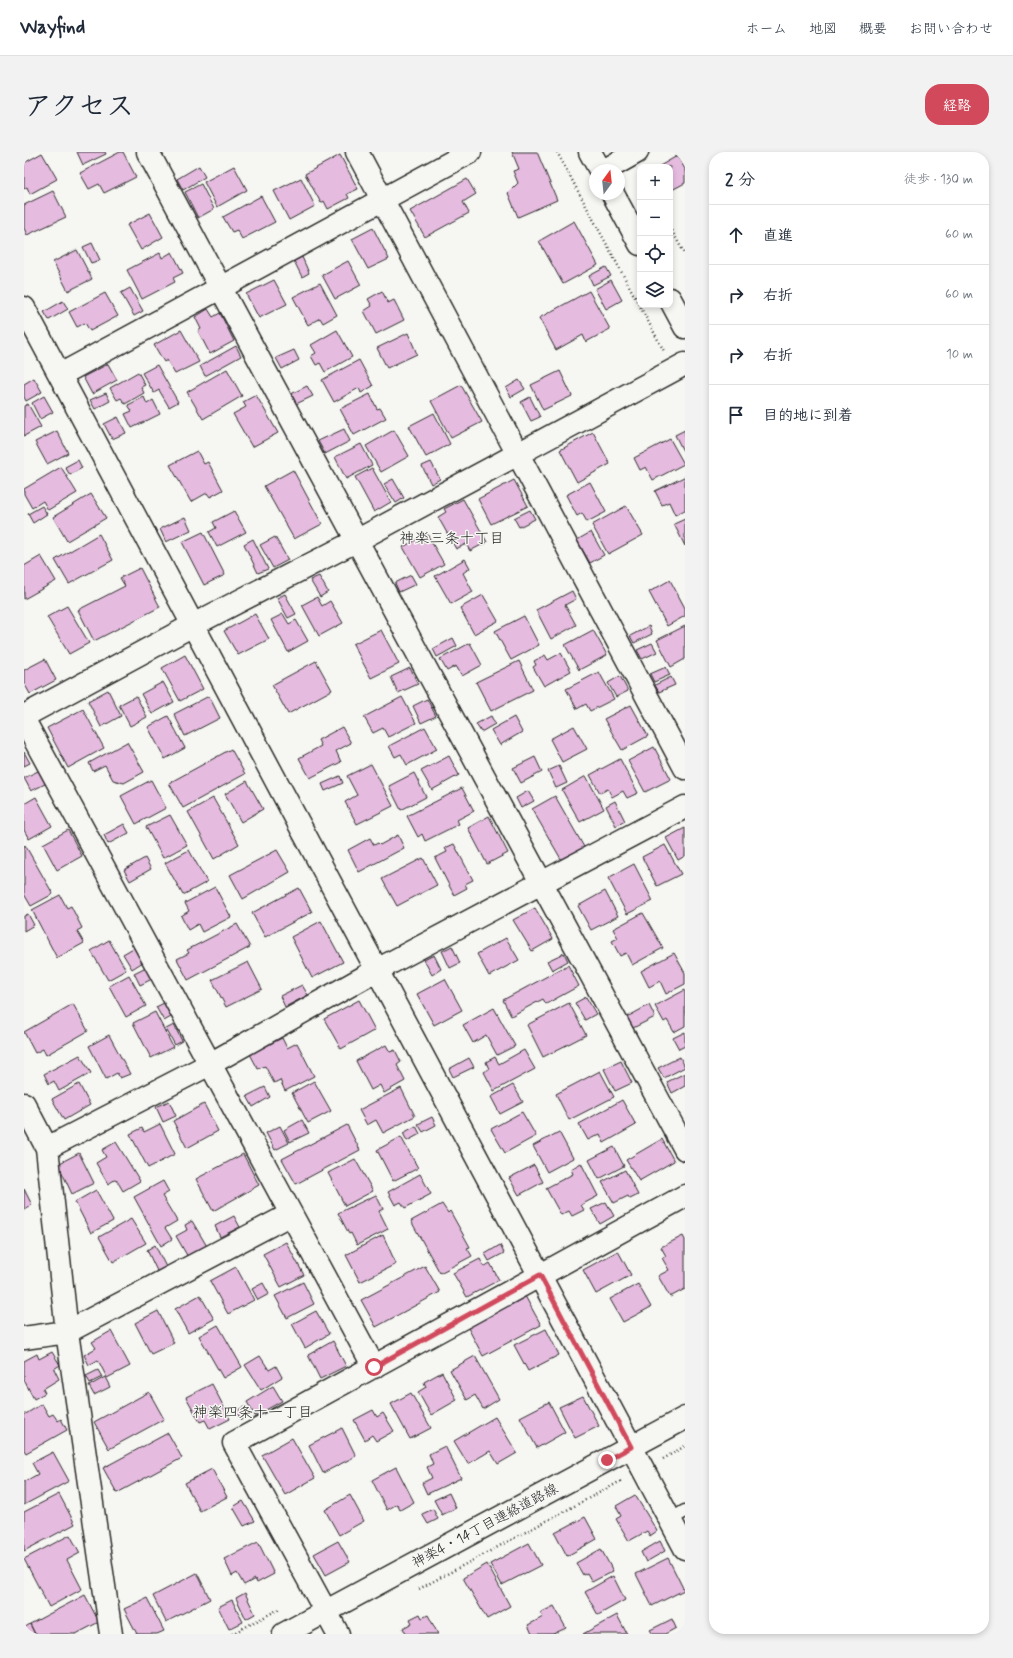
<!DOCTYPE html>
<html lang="ja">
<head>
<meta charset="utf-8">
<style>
	:root { --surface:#fff; --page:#f2f2f3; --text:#1f2937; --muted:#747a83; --line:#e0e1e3; --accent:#d1495b }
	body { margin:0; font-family:Mynerve,"Klee One",sans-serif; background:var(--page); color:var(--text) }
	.controls { position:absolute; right:12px; top:12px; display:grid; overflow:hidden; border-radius:8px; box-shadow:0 2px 6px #0003 }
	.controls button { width:36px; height:36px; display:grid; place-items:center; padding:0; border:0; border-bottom:1px solid var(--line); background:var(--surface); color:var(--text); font:20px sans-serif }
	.compass { position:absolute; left:565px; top:12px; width:36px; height:36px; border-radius:50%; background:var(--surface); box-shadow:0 2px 6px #0003; rotate:15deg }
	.stop { position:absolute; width:12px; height:12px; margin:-9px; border:3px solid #d1495b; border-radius:50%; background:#fff }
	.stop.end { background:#d1495b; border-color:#fff; box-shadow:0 1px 4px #0008 }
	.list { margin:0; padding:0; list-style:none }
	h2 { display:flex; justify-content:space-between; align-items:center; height:52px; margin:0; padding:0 16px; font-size:17px }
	h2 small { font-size:13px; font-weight:400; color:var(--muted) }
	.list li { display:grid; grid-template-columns:26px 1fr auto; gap:12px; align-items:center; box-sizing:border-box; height:60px; padding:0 16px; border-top:1px solid var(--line) }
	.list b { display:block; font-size:15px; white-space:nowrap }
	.list em { font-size:13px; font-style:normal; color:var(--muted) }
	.icon { flex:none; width:22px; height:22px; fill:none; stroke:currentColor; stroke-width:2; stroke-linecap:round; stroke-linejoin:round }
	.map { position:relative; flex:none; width:661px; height:1482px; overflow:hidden; border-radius:16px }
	header { display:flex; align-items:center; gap:24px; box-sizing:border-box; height:56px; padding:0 20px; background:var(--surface); border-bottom:1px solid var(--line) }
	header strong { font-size:19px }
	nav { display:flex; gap:22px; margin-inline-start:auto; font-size:14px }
	.intro { display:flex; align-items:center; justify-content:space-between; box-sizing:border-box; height:96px; padding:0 24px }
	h1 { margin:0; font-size:28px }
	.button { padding:10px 18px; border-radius:16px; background:var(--accent); color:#fff; font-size:14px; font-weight:700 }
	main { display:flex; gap:24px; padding:0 24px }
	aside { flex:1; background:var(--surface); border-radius:16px; box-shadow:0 2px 6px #0003 }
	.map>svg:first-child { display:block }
</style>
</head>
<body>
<header>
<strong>Wayfind</strong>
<nav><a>ホーム</a><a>地図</a><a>概要</a><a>お問い合わせ</a></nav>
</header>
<div class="intro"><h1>アクセス</h1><a class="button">経路</a></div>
<main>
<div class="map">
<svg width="661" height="1482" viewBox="0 0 661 1482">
	<rect width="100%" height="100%" fill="#f6f6f2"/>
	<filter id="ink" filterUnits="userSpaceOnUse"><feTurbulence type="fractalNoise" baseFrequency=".025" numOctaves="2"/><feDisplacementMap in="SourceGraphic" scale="8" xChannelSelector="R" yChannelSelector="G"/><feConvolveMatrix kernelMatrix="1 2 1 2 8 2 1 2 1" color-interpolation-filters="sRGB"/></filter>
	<g filter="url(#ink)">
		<path fill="#e6bbe0" stroke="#2b2b2b" d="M53,0H81L82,2L59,13Z
			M96,0H99L112,25L80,41L75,32L65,37L56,21Z
			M488,0H513L533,48L494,65L484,41L494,31L489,19L495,17Z
			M18,1L33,27L6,42L3,35L0,37V11Z
			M316,3L334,37L323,42L325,46L304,57L300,49L297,51L281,22Z
			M653,4L661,17V31L646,39V15H634Z
			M175,14L181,25L159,38L153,27Z
			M210,14L223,38L193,55L180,30Z
			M277,26L291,54L265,68L250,39Z
			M443,27L452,42L439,50L445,61L401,85L386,59Z
			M177,32L190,57L174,66L161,40Z
			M29,39L42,65L3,83L0,76V53Z
			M237,44L251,70L218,87L213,78L208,80L199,65Z
			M126,61L139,85L117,98L103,73Z
			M550,69L574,113L539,132L515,89Z
			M349,76L365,107L344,117L328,87Z
			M68,91L76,108L67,111L59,95Z
			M53,98L68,127L44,139L29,110Z
			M148,100L159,121L149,126L151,130L118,147L103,118L136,101L138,106Z
			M278,105L285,121L278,125L270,109Z
			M324,109L337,133L311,147L298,123Z
			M582,115L587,124L569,133L565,124Z
			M250,128L263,152L235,166L222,142Z
			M587,128L598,148L582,157L571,137Z
			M296,131L313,163L299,171L296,166L284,173L269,145Z
			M106,136L119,159L110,164L97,141Z
			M358,139L364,151L370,148L380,168L352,182L340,159L348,154L344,147Z
			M565,139L586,177L562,190L559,183L532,198L515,166Z
			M81,141L94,164L66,179L61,171L53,175L45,160Z
			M39,149L44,157L25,168L20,160Z
			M184,157L189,165L196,161L210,189L186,202L174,179L177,177L171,165Z
			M157,178L175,210L151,222L143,208L140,210L130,193Z
			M313,178L328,205L301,220L296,211L292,213L287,204L292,201L287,193Z
			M384,181L393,202L363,216L353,196Z
			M212,194L217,204L181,224L176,214Z
			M270,198L275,208L258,217L252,206Z
			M335,208L349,234L337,241L335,236L310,250L298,228Z
			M84,212L93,228L68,242L59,225Z
			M133,213L154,250L145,255L135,238L130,241L118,221Z
			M203,217L218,244L179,267L163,240Z
			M536,219L548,244L519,258L507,233Z
			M114,220L121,233L117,235L120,241L101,252L97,246L93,248L86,236Z
			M10,226L18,240L2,249L0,245V232Z
			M495,228L501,237L487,245L482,236Z
			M437,233L458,270L427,286L407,249Z
			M283,234L289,244L272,252L267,242Z
			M82,241L86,249L71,257L66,248Z
			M346,242L353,257L356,256L362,266L330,283L316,257Z
			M232,243L254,281L228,295L209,262L222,255L219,250Z
			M20,244L29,260L16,267L8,251Z
			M120,245L123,252L129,248L136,262L108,276L101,262L108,259L104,253Z
			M506,245L516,265L507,269L497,250Z
			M4,252L17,275L0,284V254Z
			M410,261L426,292L402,305L385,274Z
			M94,265L102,281L88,287L80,272Z
			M320,277L326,289L301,302L294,289Z
			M370,278L385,304L357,320L342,294Z
			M661,278V299H659L651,283Z
			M33,279L44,301L23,312L11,290Z
			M569,280L586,312L553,330L536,298Z
			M646,287L660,312L629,328L622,315L616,318L610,306Z
			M337,292L348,313L322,327L311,305Z
			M173,299L180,312L184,310L199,338L186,345L183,341L167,350L146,313Z
			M54,308L58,316L46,323L41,315Z
			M407,310L416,327L407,332L398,314Z
			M37,315L53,341L24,358L19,349L8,356L0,342V337Z
			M348,316L367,350L350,360L331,325Z
			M269,318L298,372L270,387L240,334Z
			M660,325L661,327V358L651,363L645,350L638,353L631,339Z
			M369,327L380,346L372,351L360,332Z
			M490,328L504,354L467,372L454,347Z
			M566,330L582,360L563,370L558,361L553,364L542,343Z
			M67,342L82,366L43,389L29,365Z
			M439,347L463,390L446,399L442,392L432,397L414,365L422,360L420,357Z
			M18,354L23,362L9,371L4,362Z
			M602,354L619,383L584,402L568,373Z
			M506,358L511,367L495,375L490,366Z
			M210,359L222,380L193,395L185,380L192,376L189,370Z
			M161,365L167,378L142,390L136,377Z
			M661,367V394L650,372Z
			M179,380L201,423L180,433L158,390Z
			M567,380L580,403L566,411L553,388Z
			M75,382L89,408L45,432L31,408Z
			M403,382L420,412L396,425L379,395Z
			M251,385L264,408L249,416L236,393Z
			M229,387L244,417L234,421L220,392Z
			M17,404L32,429L0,447V414Z
			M441,407L446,416L439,421L449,440L427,452L411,424Z
			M116,416L136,455L70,489L54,458L101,434L96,426Z
			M387,423L392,432L375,440L371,431Z
			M295,424L304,440L296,445L286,428Z
			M646,428L661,456V464L643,474L625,440Z
			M548,439L552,447L541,453L552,473L527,487L512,458Z
			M261,442L272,462L264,466L253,446Z
			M459,443L474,469L450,482L436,456Z
			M293,445L298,454L306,449L319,471L295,484L278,453Z
			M43,454L65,491L45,502L23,465Z
			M231,462L245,487L214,503L200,479Z
			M259,462L265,472L272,468L284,489L264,500L247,468Z
			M500,464L515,493L487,508L471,479Z
			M625,474L628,482L610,491L606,484Z
			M661,474V507L647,515L633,488Z
			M357,478L375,512L347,526L329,492Z
			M569,478L583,503L555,518L541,493Z
			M429,486L433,494L413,505L409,497Z
			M446,491L458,513L438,524L432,514L423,519L416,507Z
			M628,491L633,500L618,507L613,498Z
			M537,501L547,519L520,534L509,515L512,513L510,509L521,503L524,508Z
			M161,503L179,537L156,549L138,516Z
			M21,507L32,528L6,542L0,531V518Z
			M292,509L308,538L264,562L248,533Z
			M495,509L509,538L467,559L452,530Z
			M642,515L646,523L630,530L626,522Z
			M386,516L394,532L374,541L367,525Z
			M575,520L590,547L566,559L562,552L553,557L542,537Z
			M596,524L604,539L592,545L584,531Z
			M647,525L651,533L635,540L631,533Z
			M139,530L150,550L128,562L117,542Z
			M84,538L97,564L77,575L64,549Z
			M112,544L123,565L106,574L95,553Z
			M185,544L196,566L161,584L150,562Z
			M378,545L392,571L364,585L359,576L349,581L340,565Z
			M403,547L412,564L397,571L389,554Z
			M607,553L624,584L598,598L580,567Z
			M59,557L80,596L44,616L23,576Z
			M144,564L161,596L141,607L124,575Z
			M467,564L471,572L457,580L452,572Z
			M490,565L498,580L476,593L467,578Z
			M550,574L563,597L538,610L526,587Z
			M318,575L327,591L312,599L317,610L286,626L275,606L297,594L294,588Z
			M401,575L413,597L383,613L377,602L371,605L365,594Z
			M103,590L120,620L100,631L89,628L81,613L69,619L65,611Z
			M630,595L647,627L621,640L604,609Z
			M207,597L221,622L159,656L145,631Z
			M0,600L6,611L0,614Z
			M425,604L435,623L408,638L397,619Z
			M511,605L518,620L497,631L489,616Z
			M596,607L614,641L603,646L599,639L588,645L584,637L576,641L566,623Z
			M347,612L369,654L333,672L321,650L333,643L323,624Z
			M535,614L543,631L532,636L524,619Z
			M16,618L23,631L7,639L0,626Z
			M390,621L402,645L377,658L365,634Z
			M316,624L319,631L301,639L298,632Z
			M562,624L580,657L556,670L538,638Z
			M127,628L142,656L112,672L97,644Z
			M223,629L239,657L217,670L201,642Z
			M438,636L450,659L433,668L435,672L401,689L398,682L394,685L383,664Z
			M504,639L510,649L497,656L492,646Z
			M531,644L560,695L537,707L508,657Z
			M12,645L28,674L5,687L0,678V652Z
			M189,646L215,692L190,707L164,660Z
			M591,649L601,669L592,674L582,654Z
			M146,663L163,693L139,706L122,675Z
			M465,664L484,701L463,712L444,676Z
			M100,672L105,681L84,692L80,683Z
			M661,676V704L654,708L642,686Z
			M44,678L58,704L33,718L19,692Z
			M374,683L380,696L335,720L324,698L346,686L350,693L354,691L356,693Z
			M430,692L449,728L441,732L443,736L430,743L411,706L423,700L421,696Z
			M1,693L29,742L7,754L0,742V694Z
			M641,693L657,722L633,734L618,705Z
			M165,698L183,730L159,743L141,711Z
			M253,698L266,720L219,747L206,723Z
			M121,706L127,717L106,729L100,718Z
			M399,706L413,733L373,754L358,727Z
			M610,712L629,749L603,762L584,726Z
			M191,735L207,765L178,780L174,772L164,778L157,764L165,759L161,751Z
			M275,736L288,760L241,785L228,761Z
			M581,739L594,764L567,778L554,754Z
			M36,743L43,756L47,754L58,776L53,779L60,791L33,806L8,758Z
			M511,756L529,787L508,799L489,768Z
			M619,761L639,796L608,813L602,801L596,804L588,789L594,786L589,777Z
			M4,762L10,773L0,779V764Z
			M297,769L319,810L288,826L267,785Z
			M213,772L226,795L164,828L153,807L165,801L163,798Z
			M482,786L495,808L465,824L453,802Z
			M85,788L102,818L84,828L67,799Z
			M428,794L436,811L426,816L418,799Z
			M111,795L119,810L108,817L99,802Z
			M540,801L544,809L528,818L523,809Z
			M650,801L661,821V832L642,842L636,829L625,835L617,819Z
			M410,803L417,817L408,823L400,808Z
			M224,810L238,837L202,855L188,828Z
			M544,813L555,834L522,852L519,847L487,864L479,848Z
			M122,815L128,827L116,833L110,821Z
			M105,823L122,854L102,865L85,834Z
			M421,827L438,858L410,873L393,842Z
			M278,833L284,843L261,855L256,844Z
			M661,838V874L650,880L643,868L640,870L631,854Z
			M562,845L572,862L561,868L551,851Z
			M335,848L351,878L317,897L300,867Z
			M140,851L147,865L140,869L132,855Z
			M545,851L562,883L519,905L503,873Z
			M49,852L64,879L22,903L19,897L11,901L0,880Z
			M625,853L631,865L609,876L603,865Z
			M470,856L491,894L473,903L462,883L449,891L439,873Z
			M131,860L149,895L127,906L109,871Z
			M150,873L158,889L151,893L142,877Z
			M661,880V894L655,897L649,886Z
			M85,883L106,922L96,926L93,921L82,927L65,894Z
			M258,886L263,896L273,891L290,924L261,939L256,928L250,931L241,914L234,917L226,902Z
			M362,893L366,900L371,898L377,910L373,913L381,929L360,941L356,933L347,938L332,909Z
			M500,898L511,917L470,939L460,920L465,917L462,910L471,905L475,912Z
			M56,903L67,921L35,939L30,929L25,932L20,922Z
			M656,905L661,915L640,926L634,916Z
			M445,906L450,915L429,925L425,917Z
			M597,909L608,931L591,939L580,917Z
			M576,919L590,945L545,968L532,942Z
			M661,921V934L648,941L643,930Z
			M290,929L307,959L284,971L268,941Z
			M55,932L66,953L40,968L28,947Z
			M489,933L499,950L476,962L467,945Z
			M241,935L246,945L229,955L223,944Z
			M377,936L391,964L359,981L352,968L343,973L335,958Z
			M598,948L612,973L580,991L576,982L564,988L555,972Z
			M145,949L152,964L139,970L132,955Z
			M180,952L194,979L163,996L149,969Z
			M498,960L512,984L481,1001L467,977Z
			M408,965L412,973L399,980L394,972Z
			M278,968L285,981L266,990L260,978Z
			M136,972L151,1002L124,1016L106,982L118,976L120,980Z
			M323,973L336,998L272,1032L258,1007Z
			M256,974L265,991L251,998L242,981Z
			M392,974L396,982L383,989L379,981Z
			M535,980L549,1006L523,1020L509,994Z
			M377,985L394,1016L369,1029L353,998Z
			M638,987L650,1009L615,1029L602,1008Z
			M92,990L116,1029L99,1039L92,1027L84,1032L72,1011L82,1005L78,998Z
			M590,995L600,1014L575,1027L565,1008Z
			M55,1001L70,1031L48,1042L34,1012Z
			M219,1002L235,1033L189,1059L172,1027Z
			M331,1007L349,1039L321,1054L304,1021Z
			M557,1011L574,1044L557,1053L560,1058L548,1064L545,1059L537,1063L522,1036L549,1022L547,1017Z
			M510,1013L519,1030L495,1043L485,1026Z
			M601,1018L614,1043L606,1047L604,1044L590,1051L578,1030Z
			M396,1022L407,1042L381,1056L377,1050L371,1053L364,1040Z
			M139,1029L145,1040L138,1044L153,1069L141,1076L148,1087L137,1094L110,1045Z
			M0,1037L8,1053L0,1058Z
			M72,1038L89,1069L67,1081L51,1050Z
			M352,1043L359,1057L355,1059L364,1077L333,1093L327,1081L325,1082L314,1061Z
			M582,1050L590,1064L576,1072L567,1057Z
			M418,1052L424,1061L426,1059L446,1095L443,1096L448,1104L416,1121L387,1069Z
			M210,1064L216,1075L196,1085L191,1074Z
			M107,1067L122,1091L89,1110L75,1085Z
			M168,1069L184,1096L165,1107L152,1084L163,1078L161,1073Z
			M359,1083L372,1112L336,1130L322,1103Z
			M659,1084L661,1088V1137L646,1145L634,1124L645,1118L638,1106L642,1104L637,1095Z
			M262,1090L280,1123L257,1135L239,1102Z
			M131,1093L143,1117L134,1121L123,1098Z
			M476,1093L480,1101L465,1109L461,1102Z
			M594,1099L607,1123L572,1142L559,1118Z
			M456,1107L460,1115L466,1111L475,1128L443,1145L429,1121Z
			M401,1114L416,1140L352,1175L337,1148Z
			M212,1115L230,1148L204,1162L186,1129Z
			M279,1130L290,1152L263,1166L251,1144Z
			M239,1131L245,1142L234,1148L228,1137Z
			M614,1132L627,1155L599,1170L586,1147Z
			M176,1143L190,1167L164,1181L151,1157Z
			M501,1144L517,1173L459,1204L443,1174Z
			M134,1159L150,1191L127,1202L111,1171Z
			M292,1159L305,1182L281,1196L268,1172Z
			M194,1173L218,1215L199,1226L175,1184Z
			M522,1177L535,1203L504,1219L490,1193Z
			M87,1179L106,1214L83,1226L74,1208L65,1213L60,1203L72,1196L68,1190Z
			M309,1189L322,1214L296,1227L284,1203Z
			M28,1200L36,1213L30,1217L35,1227L19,1237L21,1241L10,1247L0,1228V1209L13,1202L15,1207Z
			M236,1204L245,1218L252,1214L258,1225L237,1238L221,1213Z
			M451,1204L475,1247L459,1257L451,1243L443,1248L426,1218Z
			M74,1218L78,1225L66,1231L62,1224Z
			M418,1220L433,1248L407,1263L394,1240L402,1235L400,1230Z
			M81,1225L86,1235L70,1243L65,1234Z
			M188,1232L206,1267L186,1277L181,1268L176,1270L162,1245Z
			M249,1234L258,1249L231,1264L223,1250Z
			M125,1240L140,1267L85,1297L70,1270Z
			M387,1241L407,1276L386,1287L367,1252Z
			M559,1244L575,1274L551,1286L535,1255Z
			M525,1250L541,1280L513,1296L496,1265Z
			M18,1252L25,1264L29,1262L34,1269L37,1267L43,1278L2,1301L0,1298V1263Z
			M222,1254L226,1262L217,1268L212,1259Z
			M349,1258L353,1265L359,1261L370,1279L352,1289L348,1283L341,1288L330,1268Z
			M471,1265L493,1301L474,1312L466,1299L444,1312L430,1289Z
			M318,1276L332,1304L299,1321L285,1293Z
			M144,1281L158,1306L93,1341L79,1316Z
			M268,1286L291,1326L261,1343L238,1303Z
			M421,1294L437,1326L403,1342L398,1331L408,1326L403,1315L409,1312L405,1302Z
			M29,1300L45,1329L0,1353V1330L14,1322L8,1311Z
			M372,1315L390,1350L376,1358L373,1352L363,1358L348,1328Z
			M188,1317L203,1345L176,1359L161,1331Z
			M425,1341L432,1356L418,1363L410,1348Z
			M35,1342L51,1372L0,1399V1360Z
			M326,1343L340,1369L315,1383L301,1358Z
			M611,1343L633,1379L626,1384L623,1379L605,1389L592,1367L597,1364L592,1354Z
			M219,1349L231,1369L220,1374L209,1355Z
			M409,1357L414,1367L404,1372L398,1362Z
			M561,1365L573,1387L543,1404L531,1381Z
			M46,1383L56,1401L43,1408L58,1437L25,1455L0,1407Z
			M314,1389L326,1410L302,1423L290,1402Z
			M636,1389L641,1399L622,1410L617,1400Z
			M234,1390L250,1422L233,1431L231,1427L220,1433L213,1421L208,1424L200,1407Z
			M505,1391L517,1413L478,1433L466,1412Z
			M577,1397L589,1419L568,1430L563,1421L559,1423L552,1411Z
			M644,1406L660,1438L628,1454L612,1422Z
			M463,1412L486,1454L463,1467L439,1426Z
			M173,1421L186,1447L142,1470L129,1444Z
			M589,1424L601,1448L574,1463L561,1440Z
			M221,1441L231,1462L222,1467L212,1446Z
			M61,1443L75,1470L52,1482H11L6,1472Z
			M123,1446L140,1479L133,1482H113L100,1457Z
			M208,1448L219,1470L205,1477L194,1455Z
			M530,1454L542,1476L529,1482H508L504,1473L519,1465L516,1461Z
			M396,1462L398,1466L404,1463L414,1482H382L379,1476L388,1471L386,1467Z
			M593,1463L603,1482H559Z
			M648,1467L652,1476L641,1482H629L626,1478Z
			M6,1472L11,1482H0V1476Z"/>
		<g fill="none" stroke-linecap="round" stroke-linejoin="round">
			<g stroke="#2b2b2b" stroke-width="15">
				<path id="lane" d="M646,1368L661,1359"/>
			</g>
			<g stroke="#2b2b2b" stroke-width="25">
				<path id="street" d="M124,0C301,333 483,663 661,997
					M333,0L661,616
					M581,18L613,0
					M0,156L661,1396
					M36,223L446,0
					M0,564L169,473L332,389L661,212
					M0,568L350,1215
					M0,952L23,996L43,1180L87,1482
					M23,996L186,912L353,818L661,655
					M0,1186L43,1180L267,1062
					M260,1482L661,1266
					M314,1482L210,1291L661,1044"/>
			</g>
			<g stroke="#2b2b2b" stroke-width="25">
				<path id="secondary" d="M566,0L576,18
					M589,42L616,92
					M646,147L661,175"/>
			</g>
			<path stroke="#2b2b2b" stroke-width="2.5" stroke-dasharray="1 3" stroke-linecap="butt" d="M533,0L640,199
				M646,75L661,103
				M639,1307L661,1294
				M395,1437L599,1328
				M208,1482L257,1456"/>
			<use href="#lane" stroke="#f6f6f2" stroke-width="12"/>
			<use href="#street" stroke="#f6f6f2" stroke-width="22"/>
			<use href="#secondary" stroke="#f6f6f2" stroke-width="22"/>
		</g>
	</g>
	<g fill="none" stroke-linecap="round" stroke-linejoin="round" filter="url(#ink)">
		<path stroke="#d1495b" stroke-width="5" d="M350,1215L516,1123L607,1295L583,1308"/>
	</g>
	<g text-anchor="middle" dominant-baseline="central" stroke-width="3" stroke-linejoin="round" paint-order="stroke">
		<g font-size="14" fill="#2b2b2b" stroke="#f6f6f2">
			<text transform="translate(461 1374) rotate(-28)">神楽4・14丁目連絡道路線</text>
		</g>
		<g font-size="15" fill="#2b2b2b" stroke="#f6f6f2">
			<text x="428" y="387">神楽三条十丁目</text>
			<text x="229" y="1261">神楽四条十一丁目</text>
		</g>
	</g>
</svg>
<div class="controls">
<button>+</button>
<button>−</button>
<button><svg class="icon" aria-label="locate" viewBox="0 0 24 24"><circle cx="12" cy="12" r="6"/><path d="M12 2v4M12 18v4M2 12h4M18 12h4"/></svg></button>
<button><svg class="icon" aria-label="layers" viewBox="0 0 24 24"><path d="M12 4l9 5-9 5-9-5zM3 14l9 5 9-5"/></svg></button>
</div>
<svg class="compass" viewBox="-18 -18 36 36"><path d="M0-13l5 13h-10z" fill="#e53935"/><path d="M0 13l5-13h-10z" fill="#747a83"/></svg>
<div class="stop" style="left:350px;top:1215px"></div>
<div class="stop end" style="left:583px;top:1308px"></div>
</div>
<aside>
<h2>2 分<small>徒歩 · 130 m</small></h2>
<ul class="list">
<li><svg class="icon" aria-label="ahead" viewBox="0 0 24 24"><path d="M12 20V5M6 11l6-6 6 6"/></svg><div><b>直進</b></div><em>60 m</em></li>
<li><svg class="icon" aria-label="right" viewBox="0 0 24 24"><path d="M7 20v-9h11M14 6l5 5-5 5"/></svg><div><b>右折</b></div><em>60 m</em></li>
<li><svg class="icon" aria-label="right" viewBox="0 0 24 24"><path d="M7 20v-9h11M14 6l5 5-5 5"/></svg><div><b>右折</b></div><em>10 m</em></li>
<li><svg class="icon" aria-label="arrive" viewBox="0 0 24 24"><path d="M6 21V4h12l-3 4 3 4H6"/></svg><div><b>目的地に到着</b></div></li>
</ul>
</aside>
</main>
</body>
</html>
